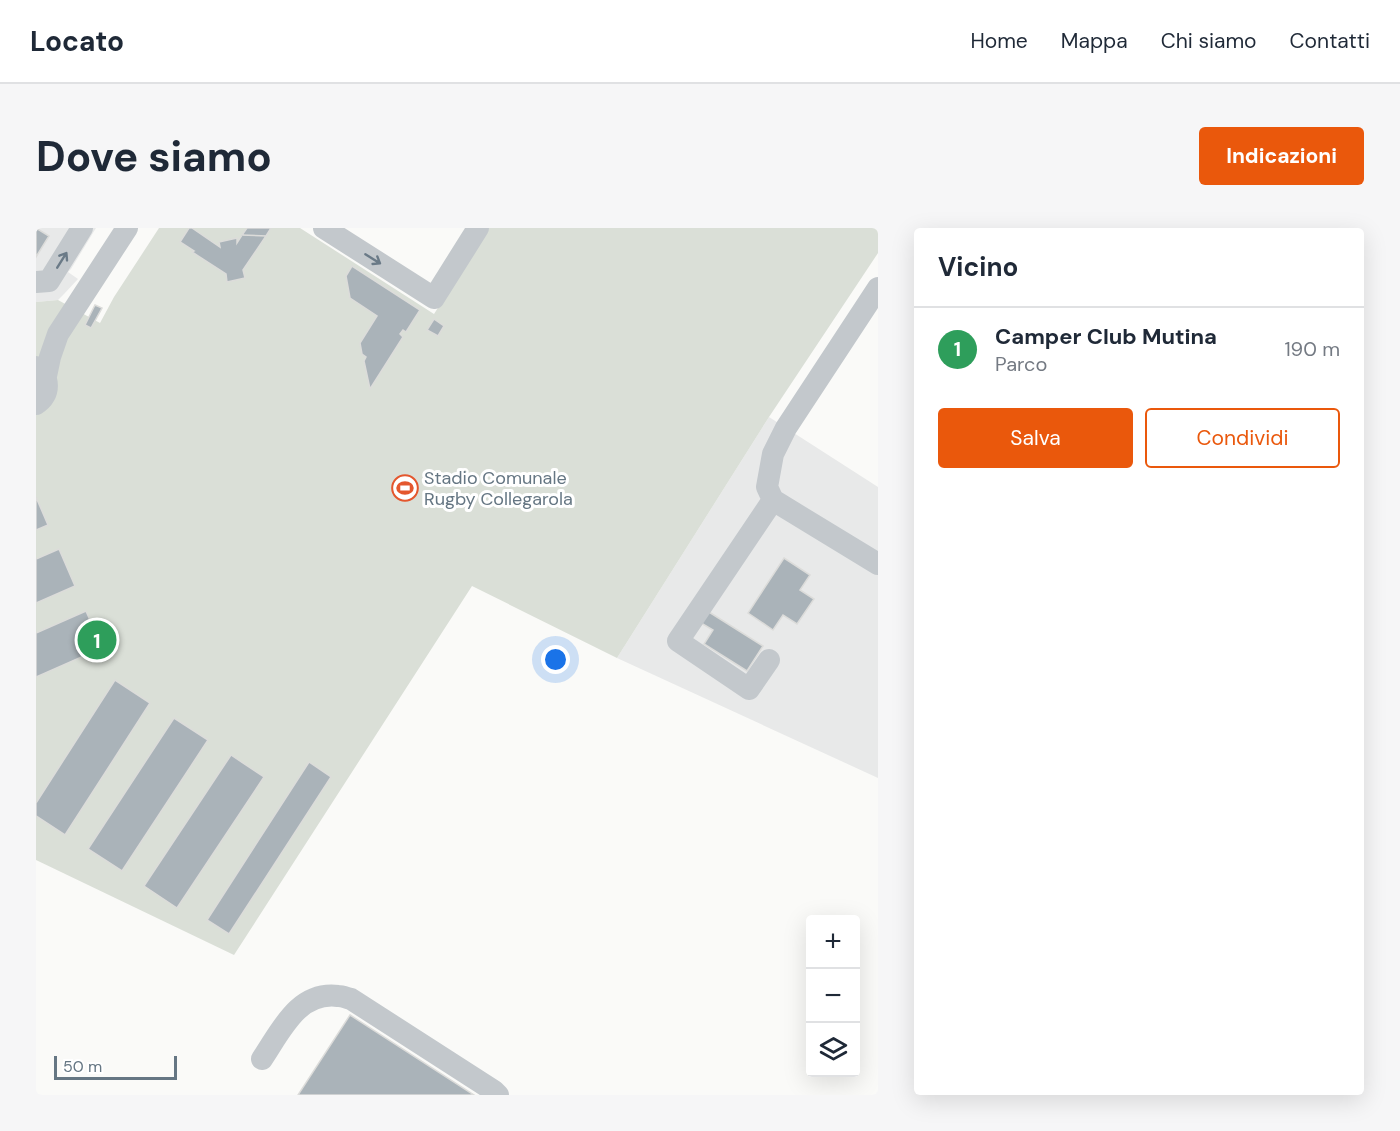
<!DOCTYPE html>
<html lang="it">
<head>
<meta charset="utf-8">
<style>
	:root { --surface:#fff; --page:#f6f6f7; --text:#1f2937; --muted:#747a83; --line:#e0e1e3; --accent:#ea580c }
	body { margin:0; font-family:"DM Sans",sans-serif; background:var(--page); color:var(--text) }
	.controls { position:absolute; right:18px; bottom:18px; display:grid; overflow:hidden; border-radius:6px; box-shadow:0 6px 24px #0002 }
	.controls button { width:54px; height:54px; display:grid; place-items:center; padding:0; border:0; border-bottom:2px solid var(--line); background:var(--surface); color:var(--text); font:30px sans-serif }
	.scale { position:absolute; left:18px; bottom:15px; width:123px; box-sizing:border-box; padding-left:6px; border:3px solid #657683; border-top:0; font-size:16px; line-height:21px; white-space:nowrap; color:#657683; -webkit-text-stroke:4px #fff; paint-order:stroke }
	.you { position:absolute; left:520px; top:432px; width:21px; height:21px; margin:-15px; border:4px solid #fff; border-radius:50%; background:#1a73e8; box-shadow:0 0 0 9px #1a73e833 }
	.badge { display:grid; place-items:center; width:39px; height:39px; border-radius:50%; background:var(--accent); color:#fff; font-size:20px; font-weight:700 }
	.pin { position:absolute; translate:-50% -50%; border:3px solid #fff; box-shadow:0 2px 6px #0006 }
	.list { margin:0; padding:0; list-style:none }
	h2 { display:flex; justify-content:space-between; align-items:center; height:78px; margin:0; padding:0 24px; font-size:26px }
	h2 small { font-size:20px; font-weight:400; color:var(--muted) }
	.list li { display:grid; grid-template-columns:39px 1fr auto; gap:18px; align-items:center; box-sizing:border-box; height:84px; padding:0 24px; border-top:2px solid var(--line) }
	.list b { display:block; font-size:22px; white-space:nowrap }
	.list p { margin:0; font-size:20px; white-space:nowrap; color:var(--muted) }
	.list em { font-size:20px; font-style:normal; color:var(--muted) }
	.actions { display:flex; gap:12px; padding:18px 24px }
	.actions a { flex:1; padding:14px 0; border:2px solid var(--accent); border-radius:6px; text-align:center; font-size:21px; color:var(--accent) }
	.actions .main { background:var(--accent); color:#fff }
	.icon { flex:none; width:33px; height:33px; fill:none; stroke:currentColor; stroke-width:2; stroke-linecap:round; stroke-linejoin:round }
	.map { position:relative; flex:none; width:842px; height:867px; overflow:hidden; border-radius:6px }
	header { display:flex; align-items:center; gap:36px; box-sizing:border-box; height:84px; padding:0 30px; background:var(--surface); border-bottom:2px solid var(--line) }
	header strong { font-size:28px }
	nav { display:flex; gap:33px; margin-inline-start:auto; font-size:21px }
	.intro { display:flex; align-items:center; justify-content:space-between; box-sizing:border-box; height:144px; padding:0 36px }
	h1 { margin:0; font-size:42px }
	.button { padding:15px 27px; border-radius:6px; background:var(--accent); color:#fff; font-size:21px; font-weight:700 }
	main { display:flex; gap:36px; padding:0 36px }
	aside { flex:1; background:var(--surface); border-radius:6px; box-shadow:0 6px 24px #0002 }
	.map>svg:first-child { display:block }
</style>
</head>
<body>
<header>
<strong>Locato</strong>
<nav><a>Home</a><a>Mappa</a><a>Chi siamo</a><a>Contatti</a></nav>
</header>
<div class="intro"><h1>Dove siamo</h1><a class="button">Indicazioni</a></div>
<main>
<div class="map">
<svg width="842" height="867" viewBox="0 0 842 867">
	<rect width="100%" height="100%" fill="#fafaf8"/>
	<path fill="#e8e9e9" d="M0,0H60L35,41L32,44L42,51L28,66L22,72L0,74Z
		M733,189L842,259V550L581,430Z"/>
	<path fill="#dadfd7" d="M123,0H264L398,86L453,0H842V25L733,189L581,430L436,358L198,727L0,632V74L22,72L64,95L78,69Z"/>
	<path fill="#aab3b9" stroke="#dcdcda" stroke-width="1.5" d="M0,0L13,8L0,29Z
		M153,0H156L184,19L183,14L201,10V15L206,7L230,8L207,42L209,50L191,54L190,46L156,24L158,23L144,14Z
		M211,0H235L230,8L206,7Z
		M316,38L384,82L370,104L367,102L364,106L367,109L334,161L328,133L330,129L326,126L324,115L341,88L314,70L310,48Z
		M59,77L66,80L55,100L49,97Z
		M398,91L408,98L402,108L391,102Z
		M0,269L12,297L0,302Z
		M23,321L39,358L0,375V331Z
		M748,330L774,347L764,362L778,371L761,396L747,387L737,402L712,385Z
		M50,383L66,420L0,449V405Z
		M673,384L727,418L711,443L668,416L677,402L665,395Z
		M79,452L114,475L29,607L0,588V575Z
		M138,490L172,512L86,643L52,621Z
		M195,527L228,549L141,680L108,658Z
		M273,534L295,549L193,706L171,692Z
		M314,787L438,867H262Z"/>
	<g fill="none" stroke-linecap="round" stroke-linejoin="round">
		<path stroke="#c3c8cc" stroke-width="22" d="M288,0L398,70L442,0
			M0,54L13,53L46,0
			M842,60L750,200L737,226L731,259L737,272L842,336
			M0,139C14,148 15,167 0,176
			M10,148L14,129L22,106L91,0
			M733,432L713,461L642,413L737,272
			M226,831C245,803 262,763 302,768C306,768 311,770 315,771L458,863L462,867"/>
	</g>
	<defs><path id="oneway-shaft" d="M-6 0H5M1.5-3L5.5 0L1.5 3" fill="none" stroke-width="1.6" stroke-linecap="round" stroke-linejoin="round" transform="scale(1.5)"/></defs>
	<g stroke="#6a7a87">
		<use href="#oneway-shaft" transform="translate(337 31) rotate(32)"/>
		<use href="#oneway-shaft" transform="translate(26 32) rotate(-58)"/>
	</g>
	<defs>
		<g id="stadium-ring" transform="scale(1.35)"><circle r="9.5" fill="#fff" stroke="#e4572e" stroke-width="1.5"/><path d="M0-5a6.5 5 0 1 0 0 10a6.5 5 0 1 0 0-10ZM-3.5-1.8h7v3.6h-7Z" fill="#e4572e"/></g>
	</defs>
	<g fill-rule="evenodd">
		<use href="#stadium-ring" x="369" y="260"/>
	</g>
	<g text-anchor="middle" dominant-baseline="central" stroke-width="6" stroke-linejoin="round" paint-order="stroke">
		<g font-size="18" fill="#657683" stroke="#fff" text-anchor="start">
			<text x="388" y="250">Stadio Comunale<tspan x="388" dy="21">Rugby Collegarola</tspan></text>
		</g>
	</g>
</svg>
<div class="controls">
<button>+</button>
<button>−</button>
<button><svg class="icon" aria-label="layers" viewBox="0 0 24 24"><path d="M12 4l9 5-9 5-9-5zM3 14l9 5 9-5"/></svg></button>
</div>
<div class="scale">50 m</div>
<div class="you"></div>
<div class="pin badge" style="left:61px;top:412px;background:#2e9e5b">1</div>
</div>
<aside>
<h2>Vicino<small></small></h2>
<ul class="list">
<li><span class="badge" style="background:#2e9e5b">1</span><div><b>Camper Club Mutina</b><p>Parco</p></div><em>190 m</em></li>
</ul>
<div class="actions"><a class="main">Salva</a><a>Condividi</a></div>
</aside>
</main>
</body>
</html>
